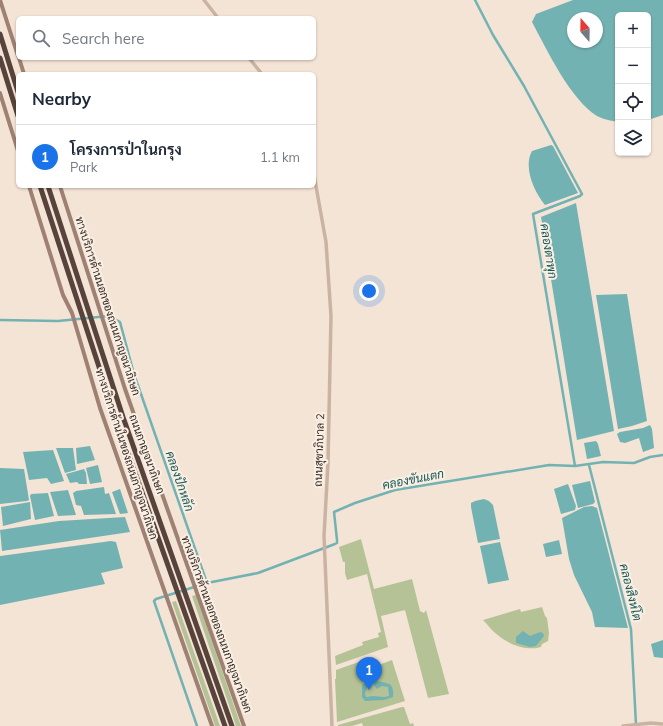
<!DOCTYPE html>
<html lang="en">
<head>
<meta charset="utf-8">
<style>
	:root { --surface:#fff; --page:#f6f6f7; --text:#1f2937; --muted:#747a83; --line:#e0e1e3; --accent:#1a73e8 }
	body { margin:0; font-family:Mulish,Sarabun,sans-serif; background:var(--page); color:var(--text) }
	.controls { position:absolute; right:12px; top:12px; display:grid; overflow:hidden; border-radius:6px; box-shadow:0 1px 3px #0004 }
	.controls button { width:36px; height:36px; display:grid; place-items:center; padding:0; border:0; border-bottom:1px solid var(--line); background:var(--surface); color:var(--text); font:20px sans-serif }
	.compass { position:absolute; left:567px; top:12px; width:36px; height:36px; border-radius:50%; background:var(--surface); box-shadow:0 1px 3px #0004; rotate:340deg }
	.you { position:absolute; left:369px; top:291px; width:14px; height:14px; margin:-10px; border:3px solid #fff; border-radius:50%; background:#1a73e8; box-shadow:0 0 0 6px #1a73e833 }
	.badge { display:grid; place-items:center; width:26px; height:26px; border-radius:50%; background:var(--accent); color:#fff; font-size:13px; font-weight:700 }
	.pin { position:absolute; translate:-50% -33px; filter:drop-shadow(0 1px 2px #0008) }
	.pin::after { content:''; position:absolute; top:21px; width:14px; height:12px; background:inherit; clip-path:polygon(0 0,100% 0,50% 100%) }
	.list { margin:0; padding:0; list-style:none }
	h2 { display:flex; justify-content:space-between; align-items:center; height:52px; margin:0; padding:0 16px; font-size:17px }
	h2 small { font-size:13px; font-weight:400; color:var(--muted) }
	.list li { display:grid; grid-template-columns:26px 1fr auto; gap:12px; align-items:center; box-sizing:border-box; height:64px; padding:0 16px; border-top:1px solid var(--line) }
	.list b { display:block; font-size:15px; white-space:nowrap }
	.list p { margin:0; font-size:13px; white-space:nowrap; color:var(--muted) }
	.list em { font-size:13px; font-style:normal; color:var(--muted) }
	.icon { flex:none; width:22px; height:22px; fill:none; stroke:currentColor; stroke-width:2; stroke-linecap:round; stroke-linejoin:round }
	.map { position:relative; flex:none; width:663px; height:726px; overflow:hidden }
	.search { position:absolute; background:var(--surface); box-shadow:0 1px 3px #0004; left:16px; top:16px; width:300px; height:44px; display:flex; align-items:center; gap:10px; box-sizing:border-box; padding:0 14px; border-radius:6px; color:var(--muted); font-size:15px }
	.panel { position:absolute; background:var(--surface); box-shadow:0 1px 3px #0004; left:16px; top:72px; width:300px; height:116px; border-radius:6px }
	.map>svg:first-child { display:block }
</style>
</head>
<body>
<div class="map">
<svg width="663" height="726" viewBox="0 0 663 726">
	<rect width="100%" height="100%" fill="#f3e4d6"/>
	<path fill="#b5c295" d="M361,539L374,589L412,579L420,611L424,613L426,610L449,694L428,698L405,610L381,616L388,647L336,665L335,656L363,645L362,642L379,637L378,633L381,632L367,574L347,580L345,573V562H343L339,547Z
		M196,595L241,726H236L192,596Z
		M176,601L220,726H215L172,602Z
		M542,607L545,616L547,618L549,633L548,641L542,644L541,647C528,651 510,645 499,636C493,632 488,625 483,620L520,609L521,612Z
		M373,657L376,666L392,660L405,701L337,722L335,679H336V670Z
		M402,707H404L410,724L413,723L414,726H363L362,723L352,726H338V725Z"/>
	<path fill="#73b2b2" fill-rule="evenodd" d="M573,0H663V115L648,120V15H618V122C612,121 602,119 597,116C570,99 547,50 532,22L536,14ZM573,18H597V42H573Z
		M551,145L553,146L578,193L545,205C534,192 523,167 532,151Z
		M576,203L614,431L577,440L541,217Z
		M627,294L647,421L632,426L618,429L596,295Z
		M650,425L652,429L654,448L643,452L639,438L625,443L620,442L617,434L620,432L643,428Z
		M596,441L598,444L601,456L587,459L584,443Z
		M90,446L95,460L77,464L76,448Z
		M56,448H73L76,470L65,473Z
		M53,450L64,481L51,484L47,478L29,480L23,452Z
		M98,465L102,482L90,484L86,468Z
		M0,468L24,469L29,500L27,501L0,504Z
		M84,469L86,473L87,484H79L77,482L70,483L66,474Z
		M590,481L595,502L593,504L578,508L572,485Z
		M568,484L576,506L575,510L561,514L554,489Z
		M104,487L105,494L109,493L116,514L84,515L81,506L76,505L73,493L76,491Z
		M120,489L128,513L120,514L112,492Z
		M68,490L76,515L58,516L50,492Z
		M48,493L54,516L35,520L30,496L31,494Z
		M484,499L489,501L493,505L500,539L478,543L471,507V503L475,501Z
		M30,502L31,519L3,526L1,507Z
		M592,506L597,508L628,628L595,627L592,612L574,575L569,559L562,518L584,507Z
		M125,517L130,532L2,551L0,530L59,521Z
		M559,540L562,554L546,557L543,544Z
		M111,541L116,542L123,568L101,573L105,584L0,605V556Z
		M500,542L509,580L488,584L480,546Z
		M523,631L530,636L540,632L543,633L544,636L536,646L530,647L516,643V637Z
		M663,640V658L654,657L651,644Z
		M373,679C384,685 395,679 393,697L384,700L365,701L362,697V685ZM369,683L373,684L377,689L382,686L388,687L389,696L384,697L373,696L366,697L365,693Z"/>
	<g fill="none" stroke-linecap="round" stroke-linejoin="round">
		<path stroke="#73b2b2" stroke-width="1" d="M368,677L369,680"/>
		<path stroke="#73b2b2" stroke-width="2.5" d="M475,0L493,35L524,86L582,194L580,196L533,214L575,466
			M0,320L58,321L109,316L120,322L134,374L207,583
			M589,465L631,629L636,725
			M197,726L154,601L156,599L207,583L258,573L335,544L337,543V540L334,512L355,503L395,490L549,465L575,466L603,462L634,463L650,457L663,455"/>
		<path stroke="#cbb3a2" stroke-width="3.5" d="M204,0L218,18
			M249,58L262,74
			M314,175L326,242L331,316L328,463L324,536L332,726
			M623,726L651,723L662,724"/>
		<path stroke="#9f8173" stroke-width="4" d="M0,0L18,56
			M19,58L24,74
			M0,93L18,151
			M29,186L63,295L72,313L100,408L212,726
			M60,186L125,389L244,726"/>
		<path stroke="#57433b" stroke-width="5" d="M0,34L18,92
			M0,58L18,116
			M40,186L116,419L225,726
			M48,186L123,417L232,726"/>
	</g>
	<g text-anchor="middle" dominant-baseline="central" stroke-width="4" stroke-linejoin="round" paint-order="stroke">
		<g font-size="11" fill="#352925" stroke="#faefe3">
			<text transform="translate(108 306) rotate(72)">ทางบริการด้านนอกของถนนกาญจนาภิเษก</text>
			<text transform="translate(319 450) rotate(-88)">ถนนสุขาภิบาล 2</text>
			<text transform="translate(127 454) rotate(72)">ทางบริการด้านในของถนนกาญจนาภิเษก</text>
			<text transform="translate(147 454) rotate(70)">ถนนกาญจนาภิเษก</text>
			<text transform="translate(217 624) rotate(70)">ทางบริการด้านนอกของถนนกาญจนาภิเษก</text>
		</g>
		<g font-size="12" font-style="italic" fill="#175859" stroke="#faefe3">
			<text transform="translate(549 251) rotate(81)">คลองตาพุก</text>
			<text transform="translate(413 479) rotate(-11)">คลองขันแตก</text>
			<text transform="translate(180 481) rotate(71)">คลองปักหลัก</text>
			<text transform="translate(631 592) rotate(76)">คลองสิงห์โต</text>
		</g>
	</g>
</svg>
<div class="controls">
<button>+</button>
<button>−</button>
<button><svg class="icon" aria-label="locate" viewBox="0 0 24 24"><circle cx="12" cy="12" r="6"/><path d="M12 2v4M12 18v4M2 12h4M18 12h4"/></svg></button>
<button><svg class="icon" aria-label="layers" viewBox="0 0 24 24"><path d="M12 4l9 5-9 5-9-5zM3 14l9 5 9-5"/></svg></button>
</div>
<svg class="compass" viewBox="-18 -18 36 36"><path d="M0-13l5 13h-10z" fill="#e53935"/><path d="M0 13l5-13h-10z" fill="#747a83"/></svg>
<div class="you"></div>
<div class="pin badge" style="left:369px;top:690px">1</div>
<div class="search"><svg class="icon" aria-label="search" viewBox="0 0 24 24"><circle cx="10" cy="10" r="6"/><path d="M15 15l6 6"/></svg>Search here</div>
<section class="panel">
<h2>Nearby<small></small></h2>
<ul class="list">
<li><span class="badge">1</span><div><b>โครงการป่าในกรุง</b><p>Park</p></div><em>1.1 km</em></li>
</ul>
</section>
</div>
</body>
</html>
